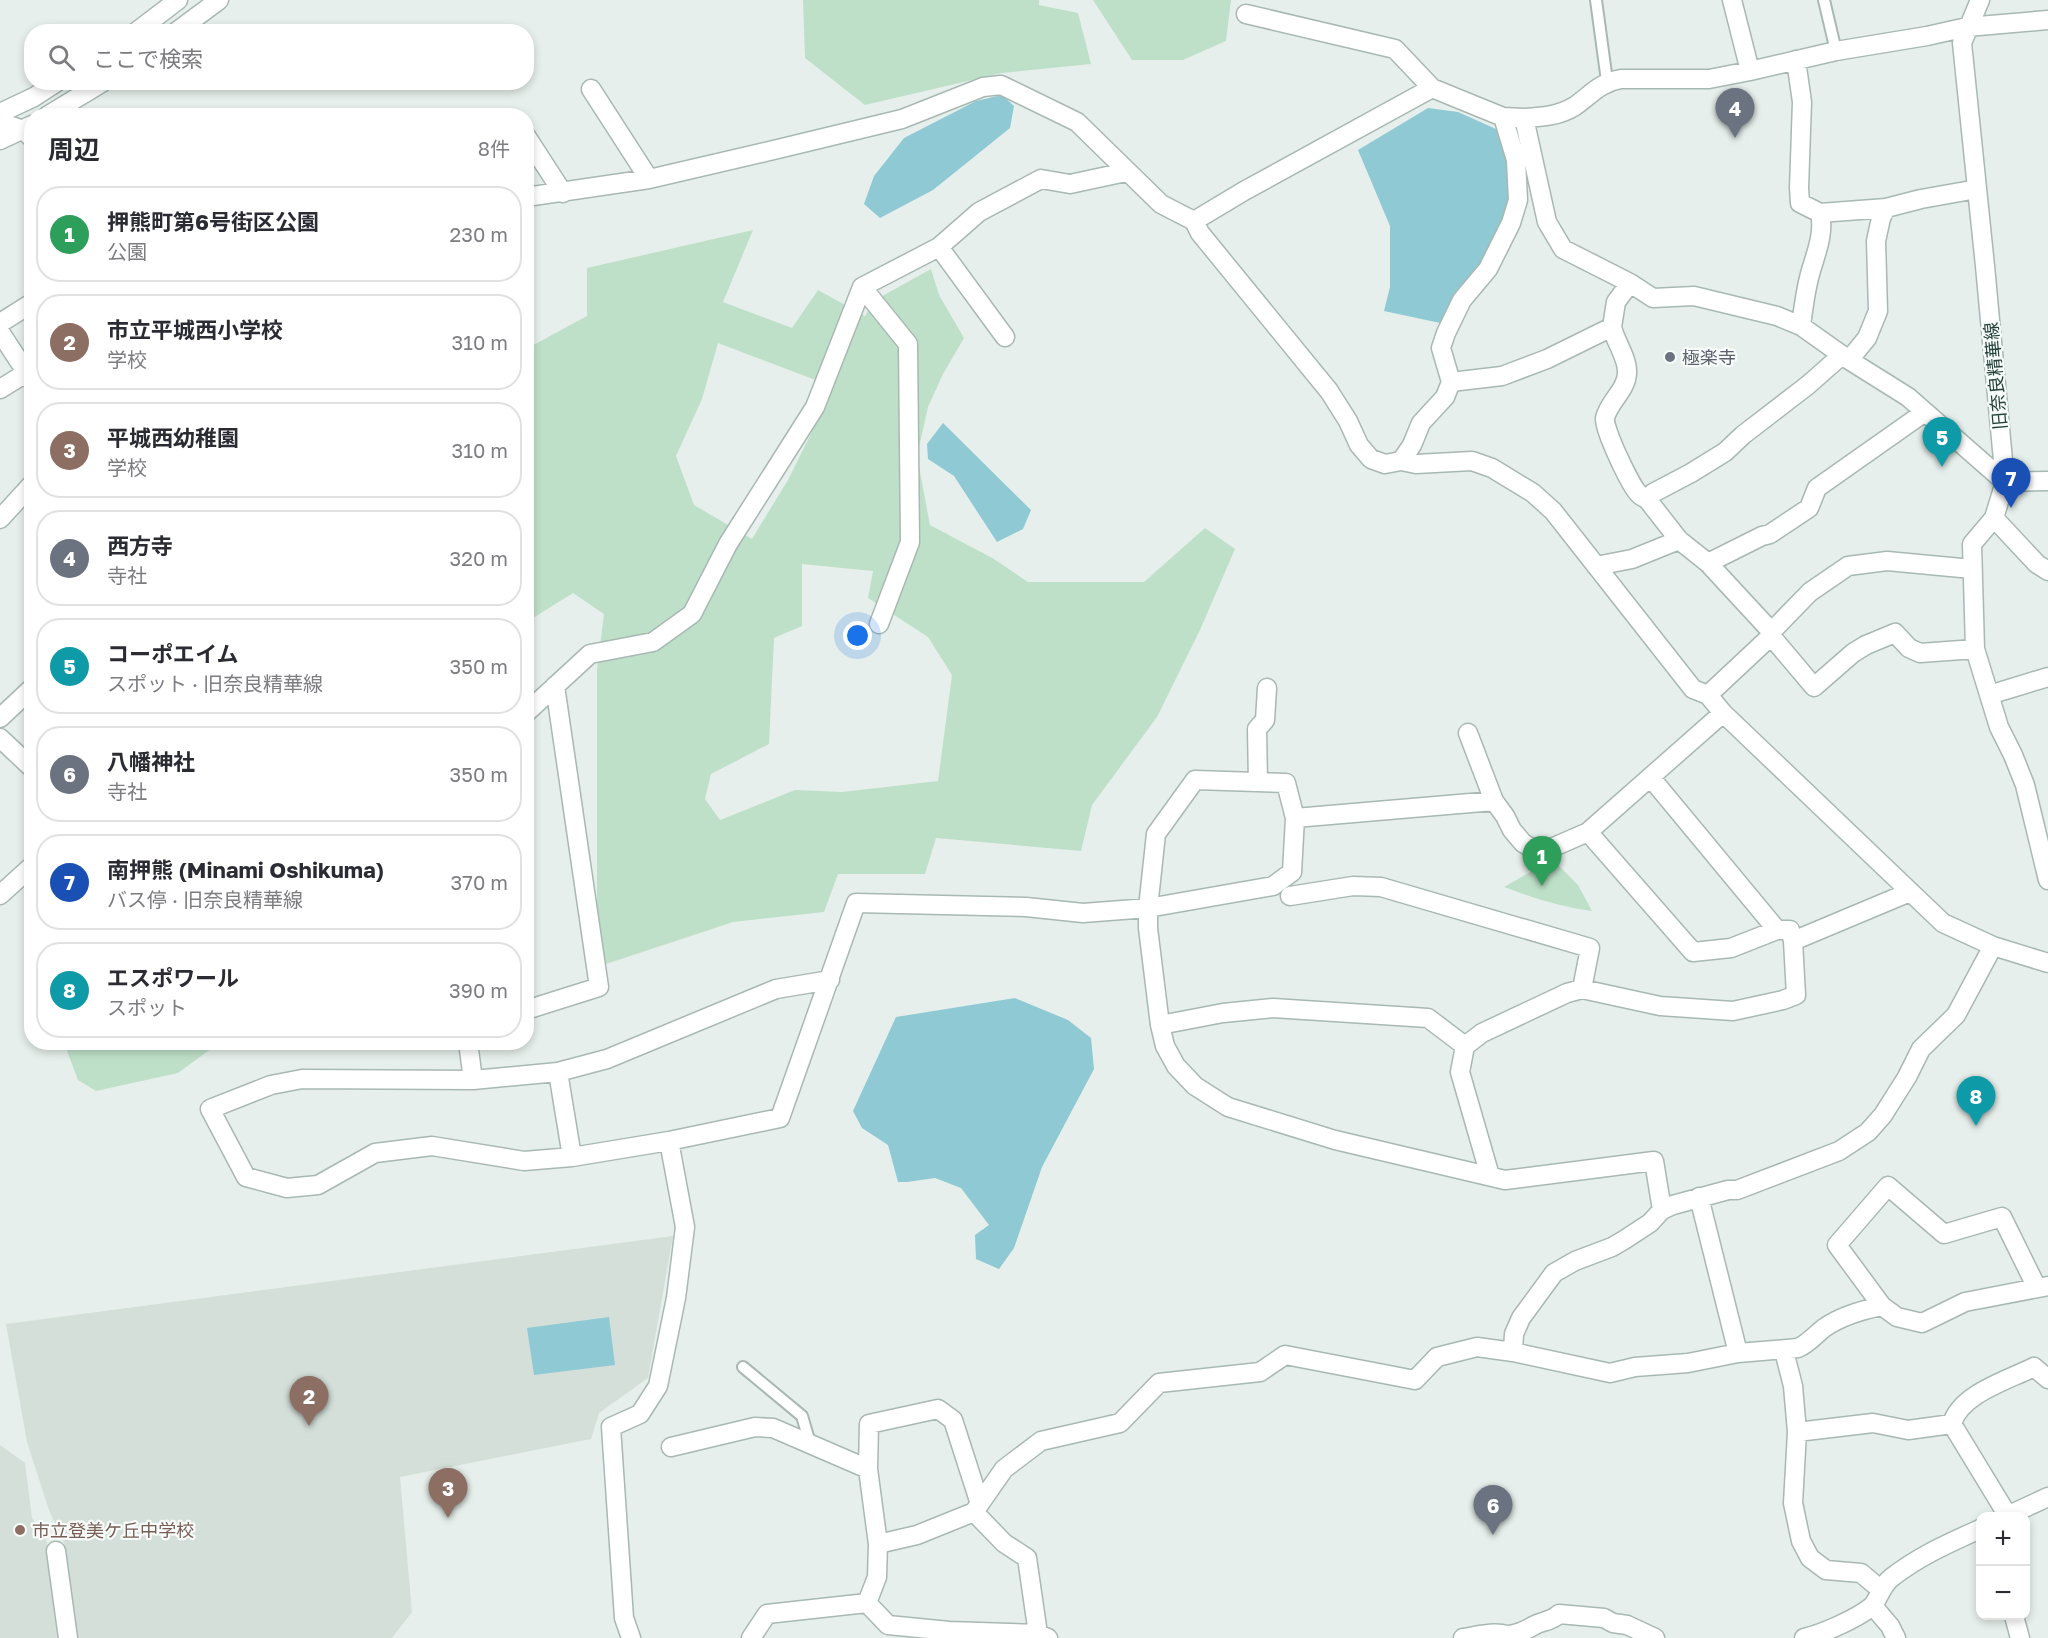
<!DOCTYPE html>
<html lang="ja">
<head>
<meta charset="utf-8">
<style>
	:root { --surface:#fff; --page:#f2f2f3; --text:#2b2b33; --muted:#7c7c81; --line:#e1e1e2; --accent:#111827 }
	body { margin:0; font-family:"Golos Text","Noto Sans JP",sans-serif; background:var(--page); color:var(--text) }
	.controls { position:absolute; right:18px; bottom:18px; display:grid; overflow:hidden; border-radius:12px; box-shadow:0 3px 9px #0003 }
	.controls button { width:54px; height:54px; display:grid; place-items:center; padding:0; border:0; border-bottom:2px solid var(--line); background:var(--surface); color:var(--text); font:30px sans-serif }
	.you { position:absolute; left:858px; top:636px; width:21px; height:21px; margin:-15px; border:4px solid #fff; border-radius:50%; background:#1a73e8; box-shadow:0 0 0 9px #1a73e833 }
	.badge { display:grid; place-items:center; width:39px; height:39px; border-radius:50%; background:var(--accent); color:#fff; font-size:20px; font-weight:700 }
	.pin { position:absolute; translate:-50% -50px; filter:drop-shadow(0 2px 3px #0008) }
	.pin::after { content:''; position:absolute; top:32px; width:21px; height:18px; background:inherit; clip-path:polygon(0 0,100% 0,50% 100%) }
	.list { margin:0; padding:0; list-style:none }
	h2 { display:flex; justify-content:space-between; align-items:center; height:78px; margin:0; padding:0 24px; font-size:26px }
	h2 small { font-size:20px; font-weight:400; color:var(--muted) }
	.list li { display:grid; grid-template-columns:39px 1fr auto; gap:18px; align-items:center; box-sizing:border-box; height:96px; margin:0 12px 12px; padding:0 12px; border:2px solid var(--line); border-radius:24px }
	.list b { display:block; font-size:22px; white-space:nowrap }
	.list p { margin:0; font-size:20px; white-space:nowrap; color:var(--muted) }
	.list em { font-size:20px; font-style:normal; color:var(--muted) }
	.icon { flex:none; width:33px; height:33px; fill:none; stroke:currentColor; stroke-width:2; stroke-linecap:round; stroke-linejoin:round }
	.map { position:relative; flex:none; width:2048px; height:1638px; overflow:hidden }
	.search { position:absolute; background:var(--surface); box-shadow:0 3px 9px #0003; left:24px; top:24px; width:510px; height:66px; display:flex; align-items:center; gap:15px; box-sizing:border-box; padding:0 21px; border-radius:24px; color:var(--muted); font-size:22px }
	.panel { position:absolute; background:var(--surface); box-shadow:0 3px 9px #0003; left:24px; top:108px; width:510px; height:942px; border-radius:24px }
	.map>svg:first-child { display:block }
</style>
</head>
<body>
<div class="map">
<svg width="2048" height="1638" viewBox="0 0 2048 1638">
	<rect width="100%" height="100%" fill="#e6efeb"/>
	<path fill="#d4dfda" d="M673,1236L648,1378L599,1413L591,1439L400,1477L412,1612L392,1638H73L64,1543L49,1510L27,1442L6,1324Z
		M0,1445L25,1463L32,1518L47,1542L57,1638H0Z"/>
	<path fill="#bfe0c8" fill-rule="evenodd" d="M803,0H1039V5L1078,13L1091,64L1002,73L865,105L805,58Z
		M1093,0H1231L1226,41L1183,60H1132Z
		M753,230L723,302L792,328L818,290L865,316L875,300L931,269L939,295L964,338L943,374L928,407L917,456L930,525L994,559L1028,582H1144L1205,528L1235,549L1200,630L1157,717L1092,805L1081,851L936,838L925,874H838L824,912L733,922L597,967V670L604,614L573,593L533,618L527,617L526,349L587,316V268ZM718,343L834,387L788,480L752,539L694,505L676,456L702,399ZM802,564L873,571L868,598L928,637L952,675L938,781L842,792L795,790L720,820L705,799L711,774L769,744L774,638L802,626Z
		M1554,861L1578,885L1592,911C1561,907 1533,898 1504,887L1534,870Z
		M64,1043H219L178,1073L96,1091L78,1080Z"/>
	<path fill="#8ec9d4" d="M1002,95L1014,106L1010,128L933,190L880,218L864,204L874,176L904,138L976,101Z
		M1428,108L1458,112L1496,129L1515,180L1510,227L1445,324L1384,311L1390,287V226L1358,150Z
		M943,423L1031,510L1023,529L997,542L954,476L928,459L927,444Z
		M1015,998L1068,1020L1091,1038L1094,1069L1042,1167L1014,1248L999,1269L976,1259L975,1235L989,1225L961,1188L935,1178L907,1182H898L888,1145L862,1128L853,1111L896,1017Z
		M609,1317L615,1365L534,1375L527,1328Z"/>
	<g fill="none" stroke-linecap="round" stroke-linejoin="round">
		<g stroke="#a8b8b2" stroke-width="14">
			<path id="service" d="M1596,0L1607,81
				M1824,0L1836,51
				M743,1367L802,1416L810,1443"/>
		</g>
		<g stroke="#a8b8b2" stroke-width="21">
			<path id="minor" d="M1980,0L1962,43L1985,266L2005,482L1994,518L1972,544L1975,649L1999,727L2013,755L2025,785L2048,880
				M1246,14L1395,49L1432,88
				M1796,60L1802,102L1799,188L1800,203L1820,213C1825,236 1814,257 1809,278C1805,294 1803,310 1801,326
				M1750,71L1836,51L1927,36L1967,27L2048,20
				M591,89L649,179
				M1524,118C1542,117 1559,116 1575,106C1592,94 1599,83 1621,79H1709L1750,71L1732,0
				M0,122L23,130L32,138
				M526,136L563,193
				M526,197L649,179L782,148L902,119L983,87L1001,85L1077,122L1161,204L1194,221L1200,233L1329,391L1348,421L1359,445L1371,459L1385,464L1401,461L1416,464L1472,461L1492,468L1533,493L1553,511L1693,689L1708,695L1723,713L1943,923L1993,946L2048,963
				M1820,213L1886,208L1921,199L1977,189
				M1194,221L1244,191L1432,88L1503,117L1524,118L1547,222L1563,249L1630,283L1653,298L1694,296L1777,316L1801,326L1849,360L1908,397L2005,482L2048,481
				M939,247L1005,337
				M862,287L908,344L910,542L879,624
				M0,323L32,303
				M1612,327C1615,341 1627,357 1627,371C1628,389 1609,401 1605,418C1603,428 1631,487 1639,494C1641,497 1644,497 1647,499
				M0,332L32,381
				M1842,355L1808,385L1743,435L1725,452L1691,473L1653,493L1647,499L1679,540L1708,563L1769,629L1771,636L1814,687L1853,653L1866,645L1895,633L1909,648L1920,653L1975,649
				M1849,360L1867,338L1878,311L1876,241L1881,218L1886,208
				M1451,382L1502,376L1547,359L1612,327L1616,302L1630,283
				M0,389L26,373
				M1401,461L1412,445L1421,423L1445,397L1451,382L1441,348L1446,333L1462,300L1488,269L1511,223L1518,200L1516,160L1503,117
				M1994,518L2037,564L2048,571
				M0,519L32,484
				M1708,563L1762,536L1770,534L1809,508L1817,488L1925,412
				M1596,566L1632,559L1679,540
				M1708,695L1771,636L1773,630L1810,592L1848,566L1887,561L1972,569
				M1989,695L2048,677
				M526,713L590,654L653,642L692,614L728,544L815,407L862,287L939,247L979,212L1041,179L1070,184L1126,172
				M0,718L32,688
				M1468,733L1494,801L1505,816L1512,830L1523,843L1540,853L1588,832L1723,713
				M0,738L32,768
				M1258,782L1257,729L1265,720L1267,688
				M1494,801L1295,818L1286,783L1195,780L1156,834L1148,908V928L1160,1025L1165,1046L1176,1066L1195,1086L1228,1107L1335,1140L1505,1180L1654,1161L1662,1210
				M1588,832L1693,952L1731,948L1777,930
				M0,895L32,866
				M1290,896L1353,886L1381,887L1590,948L1582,989
				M1793,941L1910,892
				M830,980L776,989L607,1059L558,1072L473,1080L302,1079L271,1085L210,1109L246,1177L287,1188L318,1185L375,1153L432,1146L524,1161L572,1157L669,1141L780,1118L856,903L1026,907L1083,913L1148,908L1273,886L1292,872L1295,818
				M526,1010L599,987L555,686
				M1160,1025L1223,1013L1273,1008L1428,1018L1465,1046
				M468,1042L473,1080
				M558,1072L572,1157
				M1490,1176L1460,1072L1465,1046L1482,1033L1567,993L1582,989L1660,1006L1733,1011L1783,1000L1796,995L1793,941L1790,930H1777L1651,778
				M1699,1197L1738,1353
				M1882,1306L1837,1245L1888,1186L1944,1234L2002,1217L2037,1288
				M1784,1351L1793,1386L1797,1432L1793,1503L1801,1541L1810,1558L1826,1570L1861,1573L1880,1589
				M1513,1352L1514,1334L1521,1318L1554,1273L1575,1261L1612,1247L1624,1240L1650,1223L1662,1210L1673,1205L1728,1190H1737L1839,1151L1868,1132L1883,1115L1907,1077L1921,1049L1956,1015L1993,946
				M1952,1424L2008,1516
				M1797,1432L1873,1423L1908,1430L1952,1424C1960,1394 2008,1380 2034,1367L2048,1379
				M671,1447L755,1427L773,1428L868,1469
				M974,1512L1004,1543L1027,1558L1038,1634
				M2007,1516L2048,1497
				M878,1544L868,1469L869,1424L938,1409L953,1420L980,1504
				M56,1551L68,1638
				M867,1603L877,1577L878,1544L917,1535L974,1512L1004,1469L1041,1441L1120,1423L1159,1383L1260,1372L1285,1355L1415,1380L1437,1357L1477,1347L1513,1352L1610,1373L1635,1367L1688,1363L1738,1353L1798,1348C1809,1343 1815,1335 1824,1328C1841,1316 1862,1310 1882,1306L1897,1317L1922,1323L1965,1302L2048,1286
				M1873,1606L1890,1626L1896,1638
				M2014,1616L2020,1638
				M1510,1635C1519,1633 1525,1631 1533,1626C1543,1620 1549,1623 1559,1614L1604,1618L1613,1623L1627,1625L1655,1638
				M631,1638L624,1618L611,1427L640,1414L658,1386L676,1298L685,1227L669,1141
				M751,1638L767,1614L867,1603L888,1625L949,1631L1038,1634L1048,1638
				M1463,1638C1477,1636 1501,1629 1513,1638
				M1804,1638C1822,1634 1856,1619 1871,1607C1878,1602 1880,1587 1891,1578C1919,1556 1949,1543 1980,1529"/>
		</g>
		<g stroke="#a8b8b2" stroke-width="21">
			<path id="tertiary" d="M136,32L178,0
				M176,32L219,0
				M0,113L34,97L57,82
				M47,116L103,82
				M0,140L32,125"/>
		</g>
		<use href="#service" stroke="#fff" stroke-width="10"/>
		<use href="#minor" stroke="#fff" stroke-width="18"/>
		<use href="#tertiary" stroke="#fff" stroke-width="18"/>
	</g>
	<circle fill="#6b7280" stroke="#f7fbf9" stroke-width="2" cx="1670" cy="357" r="6"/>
	<circle fill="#8d6e63" stroke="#f7fbf9" stroke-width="2" cx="20" cy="1530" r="6"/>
	<g text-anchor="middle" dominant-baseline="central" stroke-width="4.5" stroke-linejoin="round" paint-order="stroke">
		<g font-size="18" fill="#5b616d" stroke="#f7fbf9" text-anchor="start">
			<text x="1682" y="357">極楽寺</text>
		</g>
		<g font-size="18" fill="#24423a" stroke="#f7fbf9">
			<text transform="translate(1995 376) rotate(-95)">旧奈良精華線</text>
		</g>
		<g font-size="18" fill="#785e54" stroke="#f7fbf9" text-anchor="start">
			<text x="32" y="1530">市立登美ケ丘中学校</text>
		</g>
	</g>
</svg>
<div class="controls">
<button>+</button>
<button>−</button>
</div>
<div class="you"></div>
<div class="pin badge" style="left:1542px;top:886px;background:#2e9e5b">1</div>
<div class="pin badge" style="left:309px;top:1426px;background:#8d6e63">2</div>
<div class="pin badge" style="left:448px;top:1518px;background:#8d6e63">3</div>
<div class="pin badge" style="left:1735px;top:138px;background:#6b7280">4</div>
<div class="pin badge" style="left:1942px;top:467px;background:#0f9aa8">5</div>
<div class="pin badge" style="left:1493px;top:1535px;background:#6b7280">6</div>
<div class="pin badge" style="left:2011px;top:508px;background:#1a4fb4">7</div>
<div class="pin badge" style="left:1976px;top:1126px;background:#0f9aa8">8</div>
<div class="search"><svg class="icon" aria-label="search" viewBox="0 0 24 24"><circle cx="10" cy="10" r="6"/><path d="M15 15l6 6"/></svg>ここで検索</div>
<section class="panel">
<h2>周辺<small>8件</small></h2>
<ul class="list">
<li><span class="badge" style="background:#2e9e5b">1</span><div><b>押熊町第6号街区公園</b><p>公園</p></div><em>230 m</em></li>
<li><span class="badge" style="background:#8d6e63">2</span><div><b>市立平城西小学校</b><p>学校</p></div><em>310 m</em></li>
<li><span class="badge" style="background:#8d6e63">3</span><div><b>平城西幼稚園</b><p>学校</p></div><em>310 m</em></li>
<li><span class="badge" style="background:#6b7280">4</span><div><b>西方寺</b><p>寺社</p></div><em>320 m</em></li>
<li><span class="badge" style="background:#0f9aa8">5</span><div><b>コーポエイム</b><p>スポット · 旧奈良精華線</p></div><em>350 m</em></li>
<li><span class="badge" style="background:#6b7280">6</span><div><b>八幡神社</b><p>寺社</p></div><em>350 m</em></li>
<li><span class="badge" style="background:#1a4fb4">7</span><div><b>南押熊 (Minami Oshikuma)</b><p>バス停 · 旧奈良精華線</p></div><em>370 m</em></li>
<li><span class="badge" style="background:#0f9aa8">8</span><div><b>エスポワール</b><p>スポット</p></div><em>390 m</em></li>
</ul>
</section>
</div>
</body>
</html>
